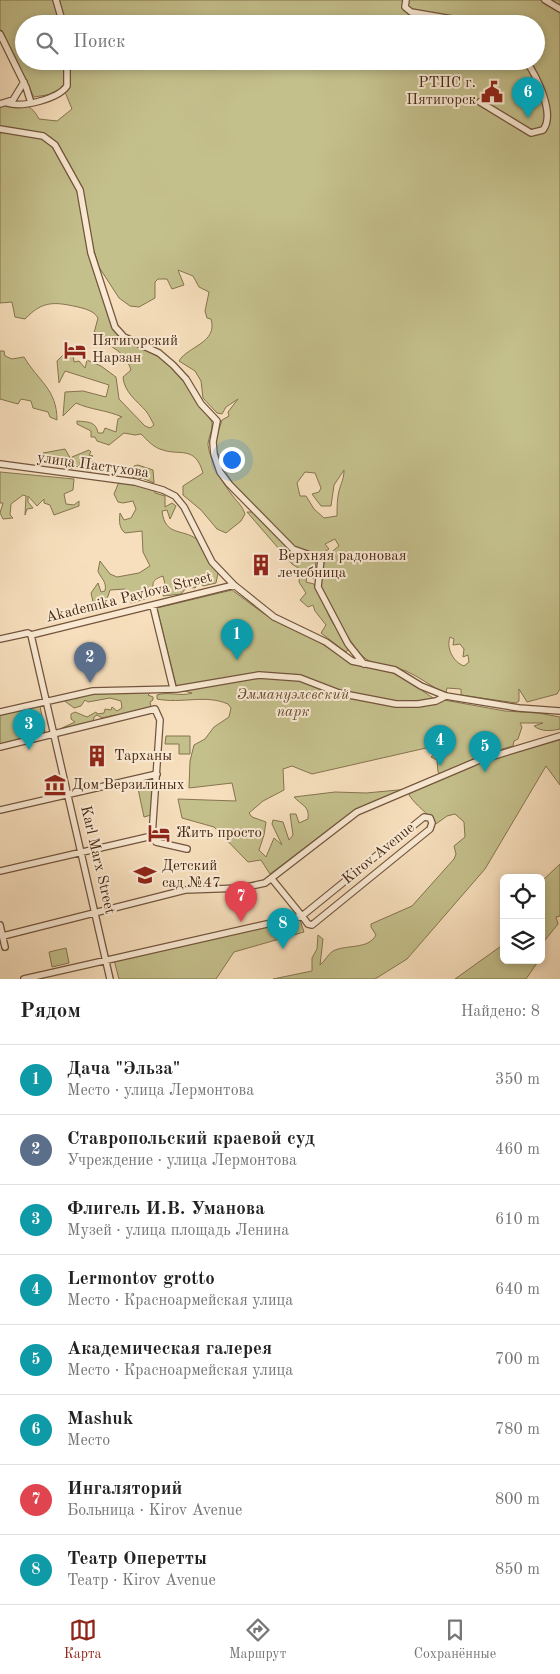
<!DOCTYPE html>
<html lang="ru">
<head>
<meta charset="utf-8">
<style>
	:root { --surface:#fff; --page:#f2f2f2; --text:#222; --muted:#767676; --line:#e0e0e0; --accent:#8f2418 }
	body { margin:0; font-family:"Old Standard TT",serif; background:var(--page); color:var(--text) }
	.controls { position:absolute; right:15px; bottom:15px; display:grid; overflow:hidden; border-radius:8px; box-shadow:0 2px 8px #0003 }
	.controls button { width:45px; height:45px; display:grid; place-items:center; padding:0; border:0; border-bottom:1px solid var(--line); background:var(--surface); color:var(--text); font:25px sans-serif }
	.you { position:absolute; left:231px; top:459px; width:18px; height:18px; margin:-12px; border:4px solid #fff; border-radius:50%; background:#1a73e8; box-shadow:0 0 0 8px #1a73e833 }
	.badge { display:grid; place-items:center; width:32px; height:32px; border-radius:50%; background:var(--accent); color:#fff; font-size:16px; font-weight:700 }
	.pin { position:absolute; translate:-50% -41px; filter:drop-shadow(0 1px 2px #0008) }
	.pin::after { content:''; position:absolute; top:26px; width:18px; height:15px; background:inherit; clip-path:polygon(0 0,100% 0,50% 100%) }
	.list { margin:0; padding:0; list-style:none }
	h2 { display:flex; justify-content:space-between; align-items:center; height:65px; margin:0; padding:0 20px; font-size:21px }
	h2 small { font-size:16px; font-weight:400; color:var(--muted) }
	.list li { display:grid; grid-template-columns:32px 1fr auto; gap:15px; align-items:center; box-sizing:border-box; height:70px; padding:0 20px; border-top:1px solid var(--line) }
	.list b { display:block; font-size:19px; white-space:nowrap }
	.list p { margin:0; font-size:16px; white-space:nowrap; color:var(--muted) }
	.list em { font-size:16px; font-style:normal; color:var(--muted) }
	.icon { flex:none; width:28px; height:28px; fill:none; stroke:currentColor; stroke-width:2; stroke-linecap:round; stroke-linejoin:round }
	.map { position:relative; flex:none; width:560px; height:979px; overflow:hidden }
	.search { position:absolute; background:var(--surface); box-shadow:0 2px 8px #0003; left:15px; right:15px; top:15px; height:55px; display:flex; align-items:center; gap:12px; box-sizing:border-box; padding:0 18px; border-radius:28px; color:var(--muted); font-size:19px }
	.sheet { height:625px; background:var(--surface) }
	nav { display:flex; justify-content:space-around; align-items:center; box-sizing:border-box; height:70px; border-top:1px solid var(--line); background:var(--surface); font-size:14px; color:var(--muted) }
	nav a { display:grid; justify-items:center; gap:2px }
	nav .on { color:var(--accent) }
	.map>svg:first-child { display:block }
</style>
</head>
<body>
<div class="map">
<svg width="560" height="979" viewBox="0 0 560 979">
	<rect width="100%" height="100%" fill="#f7dfbd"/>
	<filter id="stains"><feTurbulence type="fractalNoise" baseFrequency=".004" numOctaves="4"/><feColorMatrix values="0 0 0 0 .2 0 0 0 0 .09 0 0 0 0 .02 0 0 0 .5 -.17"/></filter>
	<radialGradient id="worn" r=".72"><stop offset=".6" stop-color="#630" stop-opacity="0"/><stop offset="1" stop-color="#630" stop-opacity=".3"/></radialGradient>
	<path fill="#c4c08c" stroke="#86744f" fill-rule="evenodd" d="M0,0H560V689L557,694L527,702L519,689V701L516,703L461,695V689L447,688L446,693C431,687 420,677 406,671C393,666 377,667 366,659C355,652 322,597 320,585C319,568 326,555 339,546L335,539L325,544L329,549L321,554L302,551L289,543L237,489L226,473L214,444L222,420L229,416L228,412L238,399L226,407L222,414L217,413L203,398L201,381L195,371L179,361C188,346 218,343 211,319L207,318L205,311L209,292L199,287L193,276L178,270L184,285L172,289L167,279H158L155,282V298L139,307L130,306L119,298L99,267L91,241L84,195L80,184L52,138L43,133L0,128V106C20,105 29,100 39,119L57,121L72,109L65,92L34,97L0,31ZM24,24H536V61H24ZM344,470C344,479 341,483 339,491C337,499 337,508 337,516L324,518L314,509L306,496H300L297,483L305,472L315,473L321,488L319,492L312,494L321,506H331L334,485ZM450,637L454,639L453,645L460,644L464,649L463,657L468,655L469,662L464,666C453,662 446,648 450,637Z
		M9,132L41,138L53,146L72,179L78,194L87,248L115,331C127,342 142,345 155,354C181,371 195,399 212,422C213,430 208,438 208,445C210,461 222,482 232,495C237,502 242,505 245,514L241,521L226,533L217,529L201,510L183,495V486L203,473C195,445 180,456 163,450C154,448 147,440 141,434L135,435L124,433L109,445L97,441L95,437H91V431L77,424V421C87,422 96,421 98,433H103L105,428L116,432L118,419L122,417C107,410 91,410 76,403L63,416L65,392L83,391L106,397L109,385L65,371L59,383L57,361L63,355H73L74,362L79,361L85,368L87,360L101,366L116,377L119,399L145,426L150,428L154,425C152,421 149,415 146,411C137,401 124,392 123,377L131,370C124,348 108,348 94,333L98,318C94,311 86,309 78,307C55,302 43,300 25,319L15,317L12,302L0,303V133Z
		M0,351H4L5,356L12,359L24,357C38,381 57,389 57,420L50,417L48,412L33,408L31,401L21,399L18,404L0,399Z
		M65,449L72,461V457L89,450L91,452L89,455L93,456L90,458L95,465L91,471L86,470L80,462L79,467L75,466L72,469L59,456L51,457L43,453Z
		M138,465L153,470L154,483L142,478L137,480L128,473V470H133L134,466Z
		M0,472L74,479L73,490L64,494L66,504L74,505L79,501V506L54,515L50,505L44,503V499L37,506L28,496V502L33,508L27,509L25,515L26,496L23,495L11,504L10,515L13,518L3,519L0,513L3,503H0Z
		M119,482L154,489L155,493L165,496V507L172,503L176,506L170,519L167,510L162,511C165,539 187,527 199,542C207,551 212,563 218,573L216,583L203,586L200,581L195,588L187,587L181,594L163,596L165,584L163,576C148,581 155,585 152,597L131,603L125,589L110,590L107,599L109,608L95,610L91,593L98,583L101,592L105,591C107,581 101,579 98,571L100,561L110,574L117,577L139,573L150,566L143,552L142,531L125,533C119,528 119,521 120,513L124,520L131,518L136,509L133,501L123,503L118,502L114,494Z
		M247,512H252L294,552L316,561L314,579L307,576L306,582L314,584L331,620L349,649L346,652L321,633L326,625L315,611L313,605L308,607L300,600L306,593L299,582L300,569L292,564Z
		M232,590L263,613L305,633L353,664L398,674L433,698L505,711L538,713L560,717V729C552,731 541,732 534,726L543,723H520L522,727L518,739L514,741L513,746L502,749L503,751L560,738V785L546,766L485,869L407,959L375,979H273L312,971V958L317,949L318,935L323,939L320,965C325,961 328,954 333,951C347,944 368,950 376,935L371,927V924L412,906L454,859L456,854L454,846L465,837L464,822L455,814L447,816L436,824C427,812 417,807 409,795L410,793L445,777L438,772L437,760L431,757L436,753L435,746L312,774L292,766L283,769L284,790L263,801L249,813L252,817L266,822L264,835L259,850L266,857L274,838L282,845L272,824L273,820L283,822L289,840L293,835L290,814H296L299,823L308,819C310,806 301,805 294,797L335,792L366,793L409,789L359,809L341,820L270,874L261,860L248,862L214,827L182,818L178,799L236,801L232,783L189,788L190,761L194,745L205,739L214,727L229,717L231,708L228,704C205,694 182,704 157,699V695C168,691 180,697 192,693L177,689L157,608Z
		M96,692H151L148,695L153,697V700L150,702L152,711L149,714L141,712L117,718L115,715L102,718L97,715L94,717L93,723L62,728L75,722L71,719V714L75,712L87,717L96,712L97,714L104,713L105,709L111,710L112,707L117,711L122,708L121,701L110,698L88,702L85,700L81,706L74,708L62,699L72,697L77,699L80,695L93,694Z
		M40,706L45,732L0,744V715Z
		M166,736H190V754H179V744H165Z
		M153,781L151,815L144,817L137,784Z
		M560,864V916L556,917L558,924L541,945V882Z
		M299,917L304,932L234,952L216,979H119L114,960Z
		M504,944V960H539L526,979H455Z
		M66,948L69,963L52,967L49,952Z"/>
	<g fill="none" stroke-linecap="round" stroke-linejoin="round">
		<g stroke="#73553d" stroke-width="8">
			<path id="minor" d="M56,0L63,24
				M406,0L405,7L411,12L481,24
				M545,0L560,9
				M0,34L26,87L31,103
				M480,102L531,133L543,130C556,114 536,75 526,61
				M7,103C22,108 58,99 67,86V61
				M0,104L13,100L24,82
				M0,129L43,136L55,145L80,190L91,253L115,327L124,337L159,353L173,365L186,379L201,404L217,421L213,442L214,454L220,472L229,484L293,549L321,559L318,587L348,644L364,664
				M0,464L135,482L163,490L175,496L184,507L212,562L234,585L274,617L326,642L352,661L395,670L421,686L446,696L519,708L560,711
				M153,606L173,688
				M31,635L234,585
				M0,639L28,633L31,635L110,979
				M0,712L93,691L177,689L259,675L300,678L339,693L396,704H418L436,701L446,696
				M0,747L155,709L160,720L152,836L156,842L187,849
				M477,761L560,736
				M0,810L157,774
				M0,871L152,836
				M0,925L5,947
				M3,936L185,890L242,888L265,883L357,812L475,762
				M24,979L302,916L424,817L430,818L432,823L430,829L312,925L308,924L302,916L272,879"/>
		</g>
		<use href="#minor" stroke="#faead4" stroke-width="5.5"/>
	</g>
	<defs>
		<g id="civic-bare" transform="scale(1.725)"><path d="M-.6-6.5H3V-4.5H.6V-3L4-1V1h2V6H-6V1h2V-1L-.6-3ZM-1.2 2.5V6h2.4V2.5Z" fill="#8f2418" stroke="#faead4" stroke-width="2.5" paint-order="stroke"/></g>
		<g id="hotel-bare" transform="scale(1.725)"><path d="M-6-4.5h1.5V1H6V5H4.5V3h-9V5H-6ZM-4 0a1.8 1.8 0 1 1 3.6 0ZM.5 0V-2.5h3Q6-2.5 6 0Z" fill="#8f2418" stroke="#faead4" stroke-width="2.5" paint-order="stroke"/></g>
		<g id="building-bare" transform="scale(1.725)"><path d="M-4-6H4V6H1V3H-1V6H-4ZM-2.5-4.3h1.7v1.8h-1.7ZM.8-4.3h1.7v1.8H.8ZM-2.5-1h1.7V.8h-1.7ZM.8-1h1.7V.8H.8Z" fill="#8f2418" stroke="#faead4" stroke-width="2.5" paint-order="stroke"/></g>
		<g id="museum-bare" transform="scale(1.725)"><path d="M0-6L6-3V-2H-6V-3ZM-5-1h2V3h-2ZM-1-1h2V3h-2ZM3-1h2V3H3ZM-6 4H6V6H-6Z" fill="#8f2418" stroke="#faead4" stroke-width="2.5" paint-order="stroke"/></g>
		<g id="school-bare" transform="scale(1.725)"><path d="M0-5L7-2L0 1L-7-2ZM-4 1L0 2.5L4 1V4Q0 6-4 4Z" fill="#8f2418" stroke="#faead4" stroke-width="2.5" paint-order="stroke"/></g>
	</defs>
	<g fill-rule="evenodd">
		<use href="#civic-bare" x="492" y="92"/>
		<use href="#hotel-bare" x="75" y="350"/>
		<use href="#building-bare" x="261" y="565"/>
		<use href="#building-bare" x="97" y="756"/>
		<use href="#museum-bare" x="55" y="785"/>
		<use href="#hotel-bare" x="159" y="833"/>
		<use href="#school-bare" x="145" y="875"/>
	</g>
	<g text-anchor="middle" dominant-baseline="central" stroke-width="4" stroke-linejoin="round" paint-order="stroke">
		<g font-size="15" fill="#472712" stroke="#faead4" text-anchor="start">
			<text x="476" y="83" text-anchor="end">РТПС г.<tspan x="476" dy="17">Пятигорск</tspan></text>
			<text x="92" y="341">Пятигорский<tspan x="92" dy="17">Нарзан</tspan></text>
			<text x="278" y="556">Верхняя радоновая<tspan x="278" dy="17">лечебница</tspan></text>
			<text x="114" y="756">Тарханы</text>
			<text x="72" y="785">Дом Верзилиных</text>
			<text x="176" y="833">Жить просто</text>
			<text x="162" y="866">Детский<tspan x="162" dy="17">сад №47</tspan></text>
		</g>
		<g font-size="15" fill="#472712" stroke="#faead4">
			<text transform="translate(93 466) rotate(8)">улица Пастухова</text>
			<text transform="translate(129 598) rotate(-14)">Akademika Pavlova Street</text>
			<text transform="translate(379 854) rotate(-39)">Kirov Avenue</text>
			<text transform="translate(97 860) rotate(77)">Karl Marx Street</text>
		</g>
		<g font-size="15" font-style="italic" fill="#664d30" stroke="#faead4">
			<text x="293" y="695">Эммануэлевский<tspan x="293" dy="17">парк</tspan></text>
		</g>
	</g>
	<rect width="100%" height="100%" filter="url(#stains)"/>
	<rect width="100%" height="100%" fill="url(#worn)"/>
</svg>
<div class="controls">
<button><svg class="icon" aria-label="locate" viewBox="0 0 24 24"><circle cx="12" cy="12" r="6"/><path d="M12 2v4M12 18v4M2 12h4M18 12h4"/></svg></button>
<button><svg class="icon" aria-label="layers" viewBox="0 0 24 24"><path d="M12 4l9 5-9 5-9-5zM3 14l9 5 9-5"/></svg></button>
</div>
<div class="you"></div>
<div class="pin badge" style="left:237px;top:660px;background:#0f9aa8">1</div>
<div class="pin badge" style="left:90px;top:683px;background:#5c6f8a">2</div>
<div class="pin badge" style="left:29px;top:750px;background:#0f9aa8">3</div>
<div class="pin badge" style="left:440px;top:766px;background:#0f9aa8">4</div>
<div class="pin badge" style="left:485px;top:772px;background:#0f9aa8">5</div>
<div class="pin badge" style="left:528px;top:118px;background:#0f9aa8">6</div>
<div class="pin badge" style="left:241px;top:922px;background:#e0444e">7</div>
<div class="pin badge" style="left:283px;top:949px;background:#0f9aa8">8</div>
<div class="search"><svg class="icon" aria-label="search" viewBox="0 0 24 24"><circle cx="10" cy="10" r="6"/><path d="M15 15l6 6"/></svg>Поиск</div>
</div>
<section class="sheet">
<h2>Рядом<small>Найдено: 8</small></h2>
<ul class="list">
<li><span class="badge" style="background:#0f9aa8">1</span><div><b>Дача &quot;Эльза&quot;</b><p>Место · улица Лермонтова</p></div><em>350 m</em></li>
<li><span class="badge" style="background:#5c6f8a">2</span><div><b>Ставропольский краевой суд</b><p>Учреждение · улица Лермонтова</p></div><em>460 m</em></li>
<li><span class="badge" style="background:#0f9aa8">3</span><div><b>Флигель И.В. Уманова</b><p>Музей · улица площадь Ленина</p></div><em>610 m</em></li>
<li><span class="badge" style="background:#0f9aa8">4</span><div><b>Lermontov grotto</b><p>Место · Красноармейская улица</p></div><em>640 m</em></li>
<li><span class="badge" style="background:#0f9aa8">5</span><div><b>Академическая галерея</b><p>Место · Красноармейская улица</p></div><em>700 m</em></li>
<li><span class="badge" style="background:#0f9aa8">6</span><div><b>Mashuk</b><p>Место</p></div><em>780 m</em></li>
<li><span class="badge" style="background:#e0444e">7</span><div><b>Ингаляторий</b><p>Больница · Kirov Avenue</p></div><em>800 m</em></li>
<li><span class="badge" style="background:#0f9aa8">8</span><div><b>Театр Оперетты</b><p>Театр · Kirov Avenue</p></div><em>850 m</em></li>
</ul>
</section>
<nav>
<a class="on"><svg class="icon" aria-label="map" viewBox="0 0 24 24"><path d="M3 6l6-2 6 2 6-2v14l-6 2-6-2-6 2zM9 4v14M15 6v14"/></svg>Карта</a>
<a><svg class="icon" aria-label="directions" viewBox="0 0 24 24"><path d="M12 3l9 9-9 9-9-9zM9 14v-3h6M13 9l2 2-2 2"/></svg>Маршрут</a>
<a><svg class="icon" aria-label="saved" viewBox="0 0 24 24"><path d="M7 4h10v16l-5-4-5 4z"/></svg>Сохранённые</a>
</nav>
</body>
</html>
